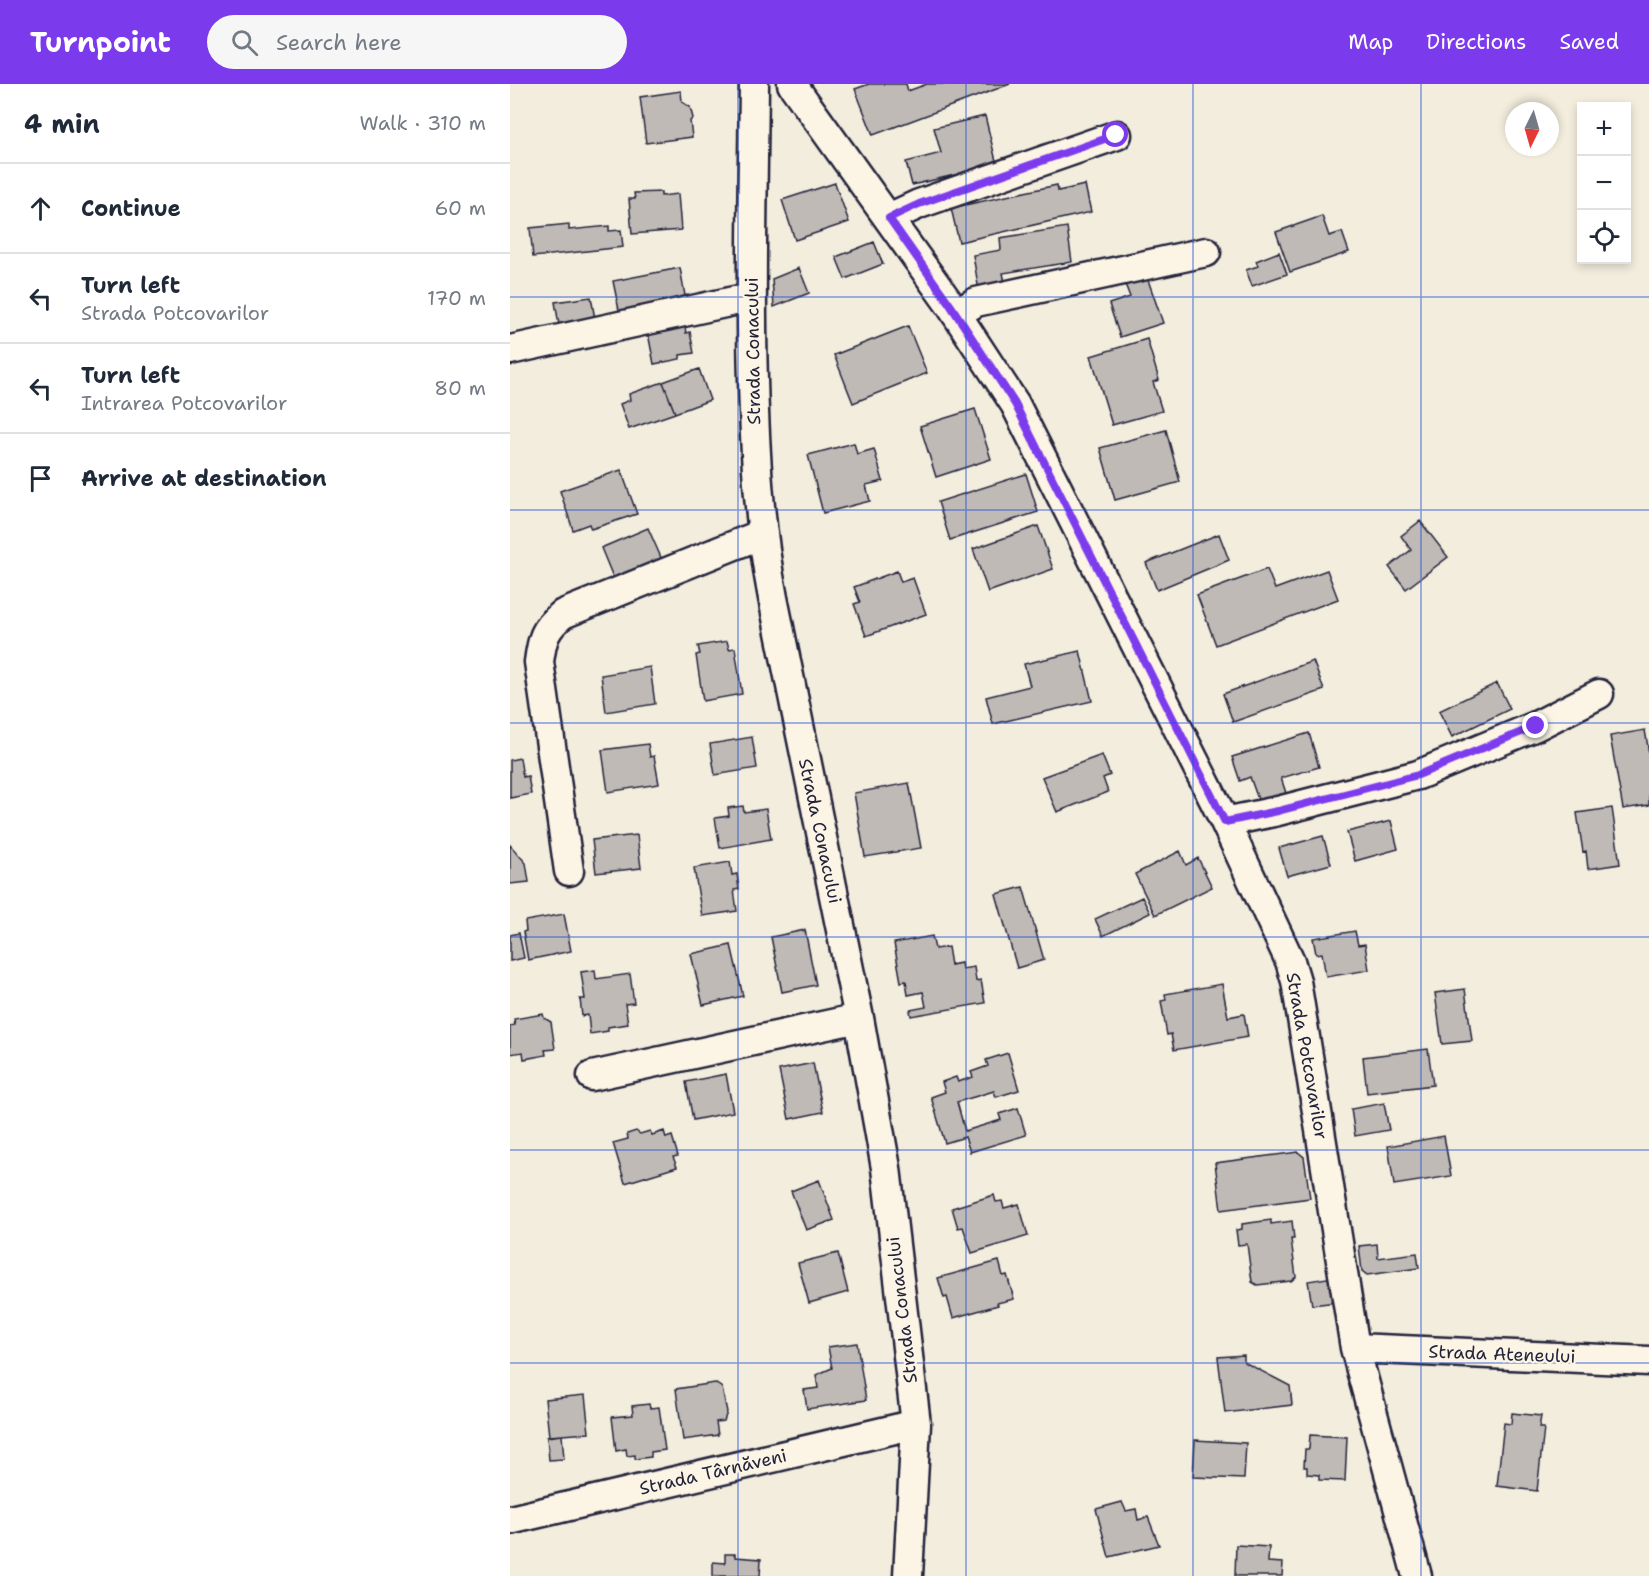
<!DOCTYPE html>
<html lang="en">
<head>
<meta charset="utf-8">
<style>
	:root { --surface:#fff; --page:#f6f6f7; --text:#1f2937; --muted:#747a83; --line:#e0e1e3; --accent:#7c3aed }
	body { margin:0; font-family:"Shantell Sans",sans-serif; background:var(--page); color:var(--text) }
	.controls { position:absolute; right:18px; top:18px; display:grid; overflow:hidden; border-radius:0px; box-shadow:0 3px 9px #0003 }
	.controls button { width:54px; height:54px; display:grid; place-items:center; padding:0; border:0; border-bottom:2px solid var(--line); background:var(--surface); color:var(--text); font:30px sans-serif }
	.compass { position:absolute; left:995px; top:18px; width:54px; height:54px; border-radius:50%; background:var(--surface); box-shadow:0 3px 9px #0003; rotate:185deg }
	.stop { position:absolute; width:18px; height:18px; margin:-14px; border:4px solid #7c3aed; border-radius:50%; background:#fff }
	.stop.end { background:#7c3aed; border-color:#fff; box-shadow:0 2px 6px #0008 }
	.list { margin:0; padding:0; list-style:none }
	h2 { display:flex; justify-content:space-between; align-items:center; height:78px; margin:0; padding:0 24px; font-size:26px }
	h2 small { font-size:20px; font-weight:400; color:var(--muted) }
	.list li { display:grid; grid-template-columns:39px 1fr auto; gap:18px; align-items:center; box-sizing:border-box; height:90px; padding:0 24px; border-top:2px solid var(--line) }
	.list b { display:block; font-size:22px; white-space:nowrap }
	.list p { margin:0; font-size:20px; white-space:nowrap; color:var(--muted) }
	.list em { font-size:20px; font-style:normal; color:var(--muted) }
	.icon { flex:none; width:33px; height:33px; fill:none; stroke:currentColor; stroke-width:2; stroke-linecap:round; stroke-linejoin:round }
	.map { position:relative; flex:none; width:1139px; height:1492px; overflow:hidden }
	header { display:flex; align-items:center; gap:36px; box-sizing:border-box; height:84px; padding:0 30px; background:var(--accent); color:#fff }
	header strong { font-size:28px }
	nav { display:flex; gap:33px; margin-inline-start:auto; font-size:21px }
	.search { width:420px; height:54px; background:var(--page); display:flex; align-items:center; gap:15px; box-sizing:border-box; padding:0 21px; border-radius:33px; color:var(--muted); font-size:22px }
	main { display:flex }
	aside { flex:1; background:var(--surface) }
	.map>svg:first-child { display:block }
</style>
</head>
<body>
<header>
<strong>Turnpoint</strong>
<div class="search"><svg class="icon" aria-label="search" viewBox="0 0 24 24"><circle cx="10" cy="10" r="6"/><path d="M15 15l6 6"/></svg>Search here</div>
<nav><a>Map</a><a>Directions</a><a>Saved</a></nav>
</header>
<main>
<aside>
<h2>4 min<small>Walk · 310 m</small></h2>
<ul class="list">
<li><svg class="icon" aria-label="ahead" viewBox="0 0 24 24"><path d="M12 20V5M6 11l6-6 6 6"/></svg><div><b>Continue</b></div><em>60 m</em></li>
<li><svg class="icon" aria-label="left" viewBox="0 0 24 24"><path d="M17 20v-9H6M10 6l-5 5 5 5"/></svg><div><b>Turn left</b><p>Strada Potcovarilor</p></div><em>170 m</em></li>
<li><svg class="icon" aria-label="left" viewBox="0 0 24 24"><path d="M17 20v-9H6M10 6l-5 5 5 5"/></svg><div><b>Turn left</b><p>Intrarea Potcovarilor</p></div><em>80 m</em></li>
<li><svg class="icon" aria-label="arrive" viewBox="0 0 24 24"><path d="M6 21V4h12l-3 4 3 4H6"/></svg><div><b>Arrive at destination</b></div></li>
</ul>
</aside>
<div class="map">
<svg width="1139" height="1492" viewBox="0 0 1139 1492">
	<rect width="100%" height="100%" fill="#f3edde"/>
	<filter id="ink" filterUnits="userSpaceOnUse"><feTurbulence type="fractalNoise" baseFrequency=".0167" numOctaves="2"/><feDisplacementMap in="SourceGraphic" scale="12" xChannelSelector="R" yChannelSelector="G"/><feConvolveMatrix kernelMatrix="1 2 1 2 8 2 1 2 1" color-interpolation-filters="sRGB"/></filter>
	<g filter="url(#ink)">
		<path fill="#bfbab6" stroke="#22223b" stroke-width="1.5" d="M359,0H396L398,7L417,0H500L363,51L345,5Z
			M171,7L172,18L180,23L183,34L180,37L182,53L136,59L130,13Z
			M475,32L487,81L402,101L396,78L431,69L424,44Z
			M325,99L339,138L285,156L272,116Z
			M547,101L548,107L575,101L581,128L449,158L441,124Z
			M151,108V112L168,110L171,146L122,150L119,115H125L124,109Z
			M812,132L819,152L832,148L839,168L780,188L766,148Z
			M59,140V146L99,142V147L111,146L113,163L23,173L20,144Z
			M557,143L562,178L493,189L496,203L469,207L463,171L491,166L490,154Z
			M364,158L373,180L335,195L326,173Z
			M769,168L777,190L742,202L736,186L748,182L746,177Z
			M170,184L176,217L110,231L103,197Z
			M289,184L299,209L264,223L262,195Z
			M637,193L653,239L610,253L599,220L620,213L615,200Z
			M81,213L85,235L49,241L45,218Z
			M174,237L176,249L180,248L184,269L170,271V275L144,280L137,244Z
			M398,242L417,289L343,319L324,271Z
			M637,255L649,296L643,298L652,327L602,341L581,272Z
			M189,285L200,316L165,329L153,298Z
			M153,298L165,329L119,345L110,320L120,316L119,310Z
			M465,325L481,375L426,393L410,342Z
			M656,346L670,398L605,416L590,364Z
			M344,359L347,370L364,365L373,397L356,401L360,417L313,429L298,371Z
			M111,386L127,430L81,445L79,440L63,446L50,407Z
			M516,390L528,428L440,456L428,418Z
			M910,437L938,473L896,505L879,483L901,466L891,452Z
			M528,442L543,485L478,508L463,465Z
			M138,444L153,478L105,498L91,464Z
			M709,450L719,476L647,506L636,479Z
			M757,485L765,505L817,486L828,515L706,561L687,511Z
			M387,487L391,498L403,494L416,530L356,552L344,520L350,518L344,503Z
			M217,557L219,565L225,564L232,610L193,617L186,571L190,570L188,562Z
			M570,567L582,617L483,640L476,613L520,602L514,580Z
			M803,577L814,606L723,638L713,610Z
			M140,583L145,620L96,628L91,591Z
			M987,599L1000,625L942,653L929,627Z
			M1135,646L1139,669V721L1113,725L1100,652Z
			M799,649L809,683L771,694L776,709L749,718L740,693L730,697L722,673Z
			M242,653L247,684L205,691L200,660Z
			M138,660L140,673L144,672L149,700L98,708L92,666Z
			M592,671L600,691L593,694L598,708L547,728L532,693Z
			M10,674L13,693L18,692L21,710L0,714V676Z
			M399,699L411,764L355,773L344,709Z
			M233,722L234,728L256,725L261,755L210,764L205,734L219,732L218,724Z
			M1102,724L1110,780L1078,785L1076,767L1073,768L1067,729Z
			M881,737L888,765L845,777L837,748Z
			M127,751L131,784L86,789L82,756Z
			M813,752L821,780L777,792L769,764Z
			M0,761L16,779L19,798L0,800Z
			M670,767L676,781L688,774L702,803L645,831L625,790Z
			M220,778L222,791L227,790L229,805L224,806L227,827L192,832L184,784Z
			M513,803L534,876L507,884L486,810Z
			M632,813L640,829L593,852L585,835Z
			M54,830L61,867L18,876L13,848L16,847L15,837Z
			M295,846L306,901L272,908L261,853Z
			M845,847L848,861L855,860L859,886L816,893L812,869L806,870L803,854Z
			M9,849L14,874L0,877V851Z
			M422,852L425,865L438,863L441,881L451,879L452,885L464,883L466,897L471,896L475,919L401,932L400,926L416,923L413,908L398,911L396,897L391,898L384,859Z
			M221,861L233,912L193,921L181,870Z
			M85,886L86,895L120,890L124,919L115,920L118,940L98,943V947L80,950L78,931L72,932L70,915H75L71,888Z
			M712,900L718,933L734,930L738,953L664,966L661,950L657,951L651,917L656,916L655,910Z
			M955,905L962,957L932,960L925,909Z
			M33,930L34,934L41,938L45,965L35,966L36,971L14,975L13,968L0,970V942L5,941L4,935Z
			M918,965L923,1001L857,1009L853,973Z
			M498,969L509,1006L486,1013L484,1007L447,1018L455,1047L491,1036L489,1030L508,1024L516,1051L460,1068L455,1053L435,1059L421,1013L435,1008L432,998L446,993L448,998L463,993L461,988L478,982L476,976Z
			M303,979L313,1028L279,1035L269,986Z
			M216,990L223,1028L183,1036L176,998Z
			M874,1019L879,1046L845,1052L841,1025Z
			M126,1047L130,1050L140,1047L142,1051L154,1047L156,1054L162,1052L168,1072L163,1073L167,1083L115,1099L103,1059L118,1055L117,1050Z
			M934,1052L941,1092L884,1101L878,1062Z
			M788,1068L794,1073L800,1114L711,1126L705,1079Z
			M309,1096L324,1136L296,1146L281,1107Z
			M484,1111L486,1118L492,1117L494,1124L509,1120L518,1152L462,1169L453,1143L448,1144L442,1124Z
			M761,1136V1140L782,1137L784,1155H781L786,1193L781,1197L747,1201L742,1198L737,1160L728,1161L726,1146L732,1145V1140Z
			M867,1160L868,1174L907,1169L909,1184L857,1191L852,1187L849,1162Z
			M328,1169L338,1208L299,1219L288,1179Z
			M489,1177L493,1192L497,1191L504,1215L487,1219L488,1221L443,1234L437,1213L434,1214L428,1194Z
			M823,1193L827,1218L802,1221L798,1197Z
			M347,1259L356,1316L297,1325L294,1306L308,1304L306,1291L322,1284L318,1263Z
			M734,1271V1278L780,1302L782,1321L715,1329L708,1273Z
			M205,1299L212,1304L217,1328L214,1337L206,1338L208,1351L173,1356L166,1305Z
			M75,1311L79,1349L39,1352L35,1315Z
			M139,1320L140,1324L149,1323L155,1366L141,1368V1373L125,1375V1371L117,1372L116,1365L106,1367L102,1333L123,1331L122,1322Z
			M1002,1329L1031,1332L1029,1344H1034L1027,1407L987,1402L994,1339L1001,1340Z
			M52,1351L54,1375L39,1376L37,1353Z
			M800,1351L837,1353L835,1397L809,1396V1391L797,1390V1383H794L795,1365H799Z
			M685,1356L736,1359L734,1395L683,1393Z
			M612,1418L616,1427L626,1425L628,1436L638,1433L649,1461L599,1473L586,1425Z
			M726,1461L759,1463L758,1478L773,1479L772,1492H725Z
			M215,1470H225V1473L251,1475L250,1492H203V1478L215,1479Z"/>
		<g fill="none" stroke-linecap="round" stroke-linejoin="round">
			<g stroke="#22223b" stroke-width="33">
				<path id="minor" d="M244,0C243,99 240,198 243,296C245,370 249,442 263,514L349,934L376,1084L406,1340L398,1492
					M282,0L441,222L505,320L715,738L780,877L786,897L845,1264L907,1492
					M379,134L409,120L607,51
					M446,230L466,218L696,168
					M0,266L224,217L241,216
					M715,738L768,727L908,691L1026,642L1089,610
					M59,787L29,578C32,555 34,545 53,530L252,450
					M82,992L349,934
					M845,1264L1139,1277
					M0,1436L406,1340"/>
			</g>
			<use href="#minor" stroke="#fcf5e5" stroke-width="28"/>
		</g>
	</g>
	<g fill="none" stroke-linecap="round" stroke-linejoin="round" filter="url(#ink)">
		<path stroke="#7c3aed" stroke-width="8" d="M606,51L409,120L379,134L441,222L505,320L715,738L768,727L908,691L1026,642"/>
	</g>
	<path fill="none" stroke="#1d4ed8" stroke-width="1.5" stroke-opacity="0.55" d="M228,0V1492M456,0V1492M683,0V1492M911,0V1492M0,213H1139M0,426H1139M0,639H1139M0,853H1139M0,1066H1139M0,1279H1139"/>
	<g text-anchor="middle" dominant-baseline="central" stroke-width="4.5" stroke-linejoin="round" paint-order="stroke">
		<g font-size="18" fill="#22223b" stroke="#fcf5e5">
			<text transform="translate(243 267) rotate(-91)">Strada Conacului</text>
			<text transform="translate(310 747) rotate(78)">Strada Conacului</text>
			<text transform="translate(797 972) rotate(80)">Strada Potcovarilor</text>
			<text transform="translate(392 1226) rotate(-97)">Strada Conacului</text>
			<text transform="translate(992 1270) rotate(2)">Strada Ateneului</text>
			<text transform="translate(203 1388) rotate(-13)">Strada Târnăveni</text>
		</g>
	</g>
</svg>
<div class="controls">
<button>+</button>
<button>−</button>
<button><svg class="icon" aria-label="locate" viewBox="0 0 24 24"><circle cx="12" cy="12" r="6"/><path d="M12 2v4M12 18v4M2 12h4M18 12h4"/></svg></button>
</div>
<svg class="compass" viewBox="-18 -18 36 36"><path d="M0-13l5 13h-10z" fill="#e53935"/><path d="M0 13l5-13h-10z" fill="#747a83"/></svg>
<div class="stop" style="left:606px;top:51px"></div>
<div class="stop end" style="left:1026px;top:642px"></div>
</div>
</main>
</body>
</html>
